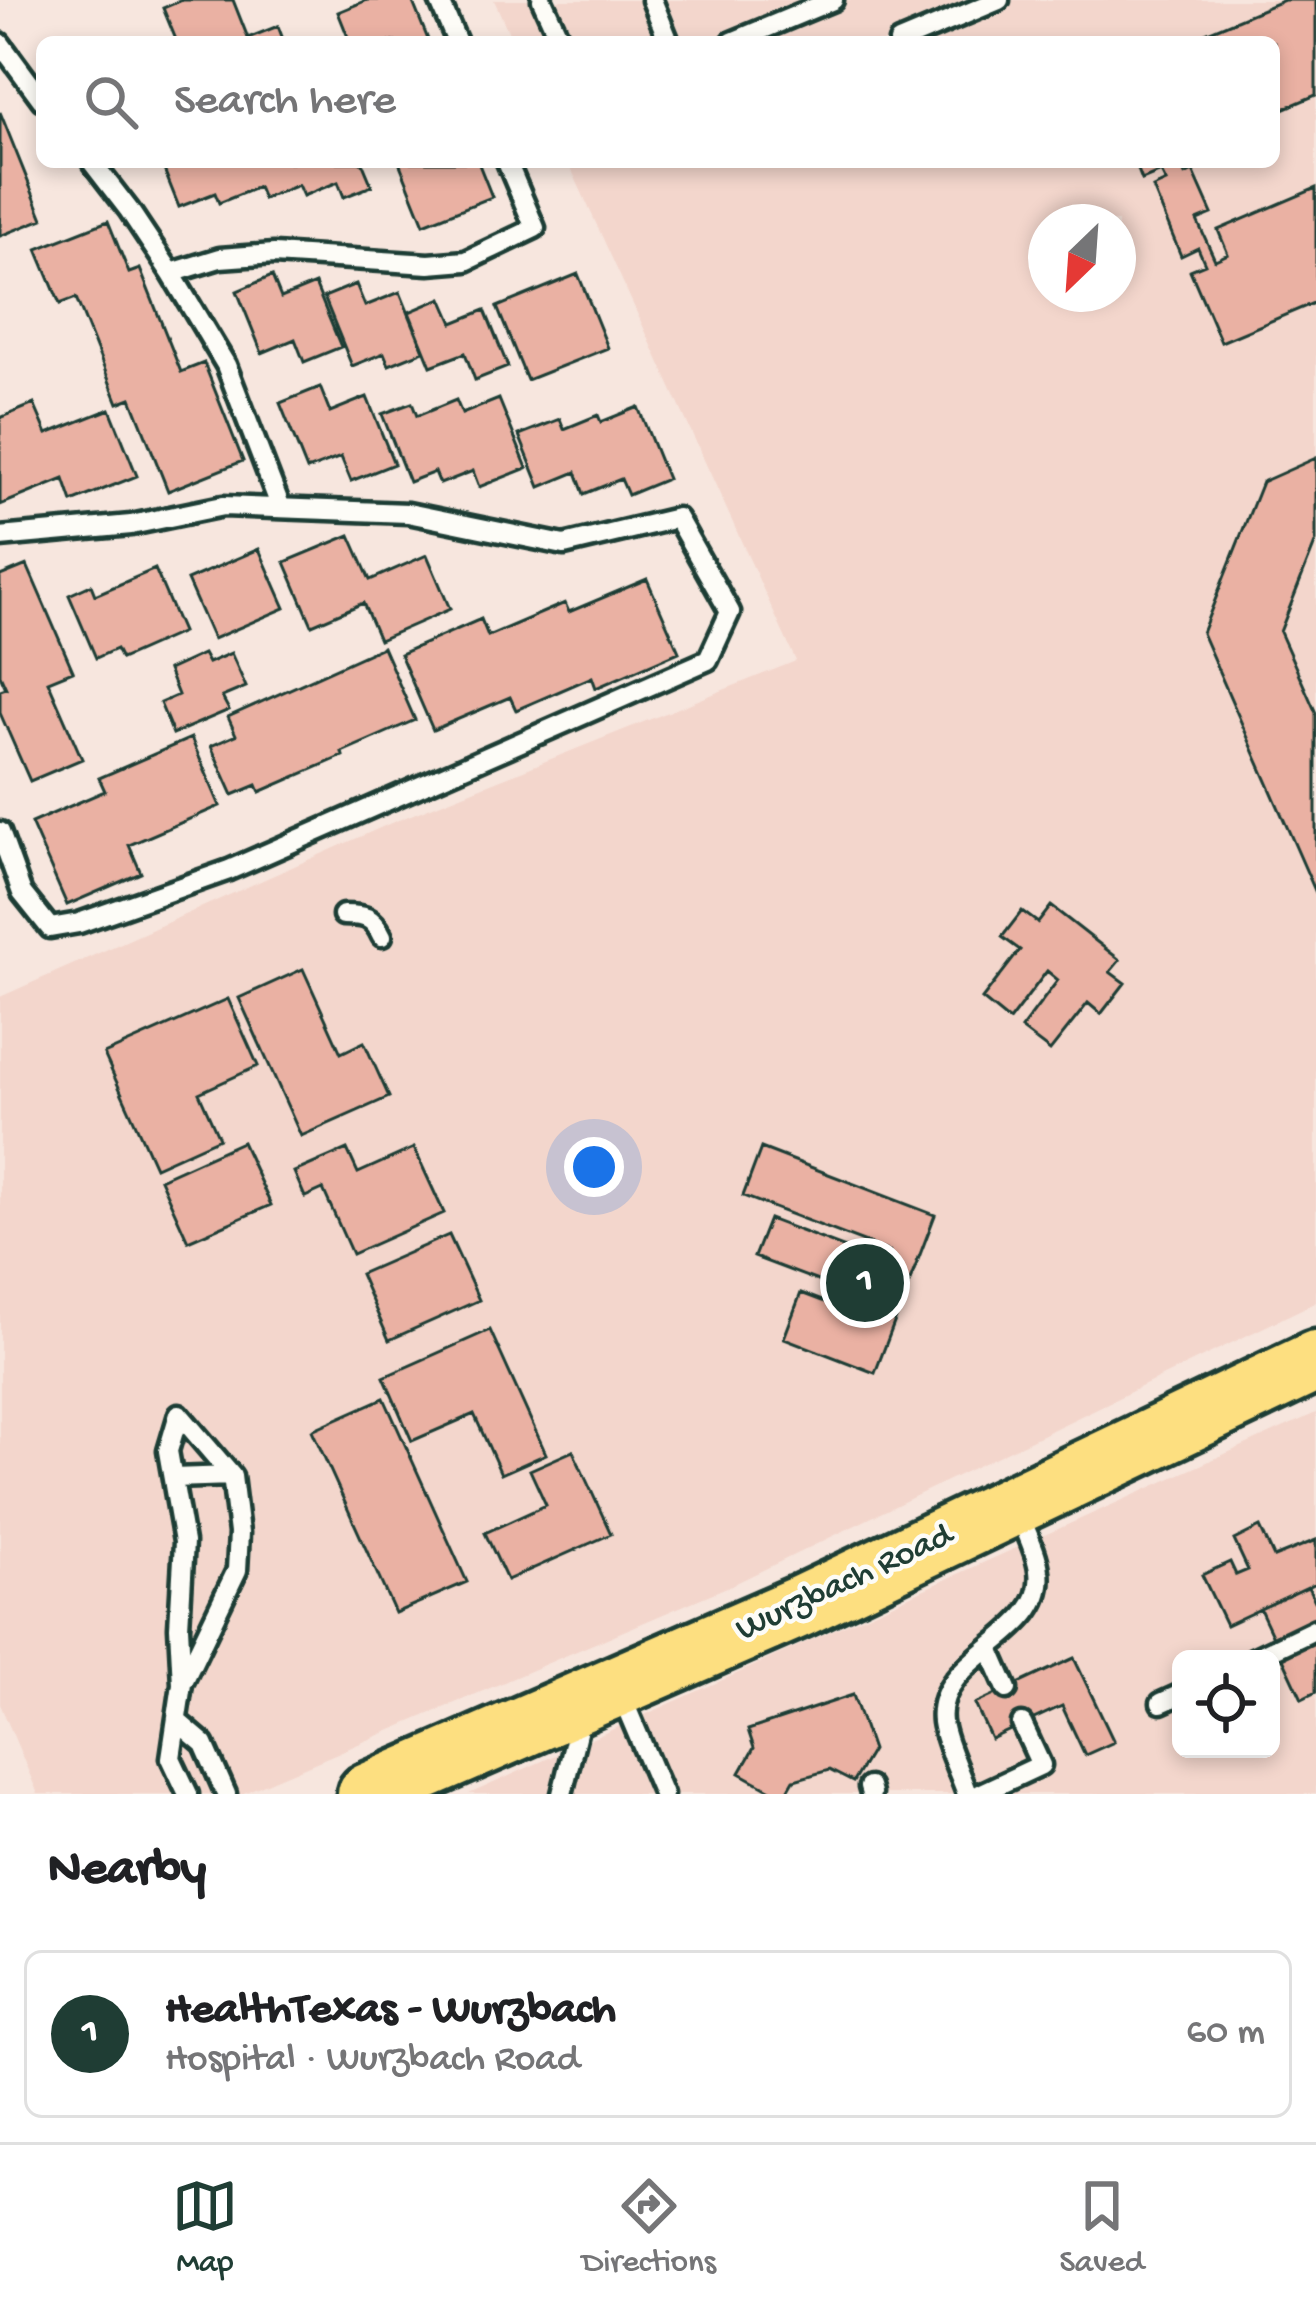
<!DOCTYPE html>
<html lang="en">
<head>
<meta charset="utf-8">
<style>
	:root { --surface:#fff; --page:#f6f6f6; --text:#202124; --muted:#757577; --line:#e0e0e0; --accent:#1f3d34 }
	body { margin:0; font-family:"Gochi Hand",sans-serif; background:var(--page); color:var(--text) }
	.controls { position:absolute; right:36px; bottom:36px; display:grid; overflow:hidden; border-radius:18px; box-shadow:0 6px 18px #0003 }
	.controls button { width:108px; height:108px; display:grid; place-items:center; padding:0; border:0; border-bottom:3px solid var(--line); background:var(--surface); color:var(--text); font:60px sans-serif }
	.compass { position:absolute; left:1028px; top:204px; width:108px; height:108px; border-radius:50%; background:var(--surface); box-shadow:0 6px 18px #0003; rotate:205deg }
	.you { position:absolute; left:594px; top:1167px; width:42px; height:42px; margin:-30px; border:9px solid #fff; border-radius:50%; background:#1a73e8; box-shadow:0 0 0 18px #1a73e833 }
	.badge { display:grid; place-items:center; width:78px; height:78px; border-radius:50%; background:var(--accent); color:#fff; font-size:39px; font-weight:700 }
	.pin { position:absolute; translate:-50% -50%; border:6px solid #fff; box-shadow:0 3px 12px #0006 }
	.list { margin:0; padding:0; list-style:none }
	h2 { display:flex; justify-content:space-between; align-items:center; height:156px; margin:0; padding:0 48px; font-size:51px }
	h2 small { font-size:39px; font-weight:400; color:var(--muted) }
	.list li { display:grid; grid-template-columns:78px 1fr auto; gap:36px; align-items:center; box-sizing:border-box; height:168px; margin:0 24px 24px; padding:0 24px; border:3px solid var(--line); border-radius:18px }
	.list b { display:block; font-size:45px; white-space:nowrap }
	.list p { margin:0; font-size:39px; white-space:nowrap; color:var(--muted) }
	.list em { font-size:39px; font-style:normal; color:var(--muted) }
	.icon { flex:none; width:66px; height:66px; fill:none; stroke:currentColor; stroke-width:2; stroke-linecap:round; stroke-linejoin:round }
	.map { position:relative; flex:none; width:1316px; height:1794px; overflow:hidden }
	.search { position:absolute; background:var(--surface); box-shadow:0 6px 18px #0003; left:36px; right:36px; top:36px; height:132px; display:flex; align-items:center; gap:30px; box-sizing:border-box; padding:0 42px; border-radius:18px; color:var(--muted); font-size:45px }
	.sheet { height:348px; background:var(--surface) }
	nav { display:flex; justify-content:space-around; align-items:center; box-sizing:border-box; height:168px; border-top:3px solid var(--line); background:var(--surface); font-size:33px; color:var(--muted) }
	nav a { display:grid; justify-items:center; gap:6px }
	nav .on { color:var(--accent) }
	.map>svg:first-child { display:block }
</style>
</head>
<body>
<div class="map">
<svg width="1316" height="1794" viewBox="0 0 1316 1794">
	<rect width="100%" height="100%" fill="#f7e6de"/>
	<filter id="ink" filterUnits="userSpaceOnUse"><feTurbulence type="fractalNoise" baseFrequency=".00833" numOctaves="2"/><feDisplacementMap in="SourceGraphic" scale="24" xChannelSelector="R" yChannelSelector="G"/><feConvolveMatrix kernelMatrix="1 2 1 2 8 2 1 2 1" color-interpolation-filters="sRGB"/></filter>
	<g filter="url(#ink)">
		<path fill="#f3d6cc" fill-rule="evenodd" d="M494,0H1316V1302L734,1584L241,1794H38L0,1704V997L391,823L796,661L568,162H1274V42H513ZM1046,222H1118V294H1046Z
			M1316,1413V1794H469ZM1181,1659H1271V1749H1181Z"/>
		<path fill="#eab1a3" stroke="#1f3d34" stroke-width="3" d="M182,0H233L248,38L278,26L284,42H177L163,8Z
			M367,0H412L429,42H350L338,12Z
			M1284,0H1316V95L1274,113V42H1184Z
			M0,112L43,219L0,236Z
			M161,162H362L372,186L344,197L338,182L303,196L298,185L263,199L258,187L219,203L215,193L179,207Z
			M399,162H478L492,197L424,224Z
			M1135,162H1179L1185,175L1193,171L1212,214L1197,220L1215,260L1228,254L1218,230L1316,188V302L1221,342L1190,270L1205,264L1198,248L1181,256L1153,188L1166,182L1161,172L1142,180Z
			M108,221L129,273L140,269L181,372L204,363L243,461L168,491L131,398L118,403L76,298L60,304L37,249Z
			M578,274L608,348L527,380L497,307Z
			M272,276L281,298L315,284L341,347L304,362L295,339L262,353L237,291Z
			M356,284L365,306L400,292L424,351L389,365L384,353L352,366L324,297Z
			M442,298L453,323L485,310L508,367L475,380L465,353L431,366L409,312Z
			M320,387L330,412L367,397L394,464L351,481L341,457L307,470L280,403Z
			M499,399L527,468L479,487L473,471L440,484L435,472L409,482L382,414L412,403L417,416L456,400L462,414Z
			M34,404L47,434L110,409L137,476L72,502L64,479L0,505V418Z
			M638,407L667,479L628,495L621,479L584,494L576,472L540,487L519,435L560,419L564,429L598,415L601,422Z
			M1316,458V541L1280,632L1316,713V893L1202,633L1262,482Z
			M350,535L370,580L427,555L450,609L379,640L363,603L312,625L285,562Z
			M259,549L285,608L213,639L187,580Z
			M27,565L73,671L48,681L82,759L30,781L0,713V690L6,688L0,675V576Z
			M155,569L182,632L121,659L116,649L96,658L69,595L91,585L95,595Z
			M647,579L679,652L596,688L592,677L516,710L510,697L433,730L400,654L481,619L488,636L565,603L569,612Z
			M383,647L415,720L342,752L343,756L260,792L257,785L233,795L211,746L236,735L228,717Z
			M231,653L246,687L222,697L229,710L173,734L160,703L178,695L168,670L203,654L208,663Z
			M191,738L220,806L129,845L141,873L67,905L31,823L105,791L99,778Z
			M1051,906L1120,960L1110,972L1125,983L1101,1014L1088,1003L1050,1051L1021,1029L1058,980L1047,971L1009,1021L982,999L1020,950L1002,937L1022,911L1038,923Z
			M303,969L341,1053L364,1042L389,1097L301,1136L239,998Z
			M228,999L258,1066L199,1093L219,1138L155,1167L104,1054Z
			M242,1142L271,1205L188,1241L160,1179Z
			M414,1148L444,1213L352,1254L323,1189L305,1197L294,1172L347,1149L358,1173Z
			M761,1148L935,1215L875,1373L784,1338L801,1293L865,1317L871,1301L754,1257L769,1219L885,1263L890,1252L743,1196Z
			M449,1235L479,1300L389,1340L360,1274Z
			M490,1330L546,1454L501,1474L474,1414L412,1441L384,1377Z
			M384,1398L467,1582L395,1613L312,1430Z
			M573,1451L611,1534L507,1580L485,1533L546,1505L530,1470Z
			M1260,1527L1274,1557L1316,1540V1583L1226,1625L1202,1575L1230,1562L1236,1575L1248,1570L1234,1540Z
			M1308,1587L1316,1603V1692L1302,1699L1260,1609Z
			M1074,1658L1114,1742L1085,1755L1062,1706L991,1739L975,1704Z
			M853,1695L872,1750L853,1782L829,1770L794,1780L786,1794H778L740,1773L754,1748L748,1730Z"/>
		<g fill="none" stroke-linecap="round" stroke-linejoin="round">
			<g stroke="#1f3d34" stroke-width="27">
				<path id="lane" d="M439,0L457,42
					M542,0L561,42
					M652,0L669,42
					M732,42L833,0
					M899,42L999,0
					M0,43L42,100
					M92,162L129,210L171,273L220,258L274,254L429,264L466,261L535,228L507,162
					M171,273L226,365L281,508
					M0,537L131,525L223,506L408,513L564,545L677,518L730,612L708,660L229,870L79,923L50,928L22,893L0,832
					M343,915C364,915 373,916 382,936
					M179,1414L168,1451L184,1542L179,1627L182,1684L171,1758L188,1794
					M179,1414L232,1476L239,1533L237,1570L184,1680
					M173,1478L232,1476
					M989,1648L1007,1689
					M1253,1659L1316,1629
					M619,1690L663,1794
					M1161,1703L1181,1694
					M177,1721L204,1744L226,1794
					M869,1787L871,1794
					M562,1794L581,1716
					M967,1794C960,1773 945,1744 942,1722C934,1655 1048,1637 1039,1571C1037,1551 1024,1528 1017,1509
					M979,1794L1041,1765L1022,1724"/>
			</g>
			<g stroke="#1f3d34" stroke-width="69">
				<path id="primary" d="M368,1794L801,1606L1316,1361"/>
			</g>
			<use href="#lane" stroke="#fdfcf7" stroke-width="18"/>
			<use href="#primary" stroke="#fddf80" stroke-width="60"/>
		</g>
	</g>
	<g text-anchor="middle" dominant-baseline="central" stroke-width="9" stroke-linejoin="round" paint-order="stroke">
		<g font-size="36" fill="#1f3d34" stroke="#fdfcf7">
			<text transform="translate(845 1584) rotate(-25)">Wurzbach Road</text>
		</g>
	</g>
</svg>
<div class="controls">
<button><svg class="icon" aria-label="locate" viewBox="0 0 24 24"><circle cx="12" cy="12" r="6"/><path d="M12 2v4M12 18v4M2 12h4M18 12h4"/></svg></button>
</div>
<svg class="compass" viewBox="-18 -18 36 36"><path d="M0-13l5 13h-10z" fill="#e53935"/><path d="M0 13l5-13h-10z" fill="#757577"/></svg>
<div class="you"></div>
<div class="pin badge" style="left:865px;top:1283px">1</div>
<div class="search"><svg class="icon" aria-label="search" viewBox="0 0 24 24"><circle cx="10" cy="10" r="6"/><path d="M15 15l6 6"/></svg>Search here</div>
</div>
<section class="sheet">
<h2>Nearby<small></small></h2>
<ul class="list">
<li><span class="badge">1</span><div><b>HealthTexas - Wurzbach</b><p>Hospital · Wurzbach Road</p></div><em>60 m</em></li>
</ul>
</section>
<nav>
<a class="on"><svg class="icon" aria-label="map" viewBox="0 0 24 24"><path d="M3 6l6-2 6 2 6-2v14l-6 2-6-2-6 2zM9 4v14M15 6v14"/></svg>Map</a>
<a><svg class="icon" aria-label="directions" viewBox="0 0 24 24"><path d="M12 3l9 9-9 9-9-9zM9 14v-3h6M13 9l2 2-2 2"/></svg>Directions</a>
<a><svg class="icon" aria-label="saved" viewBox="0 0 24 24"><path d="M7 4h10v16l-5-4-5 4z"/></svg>Saved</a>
</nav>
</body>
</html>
